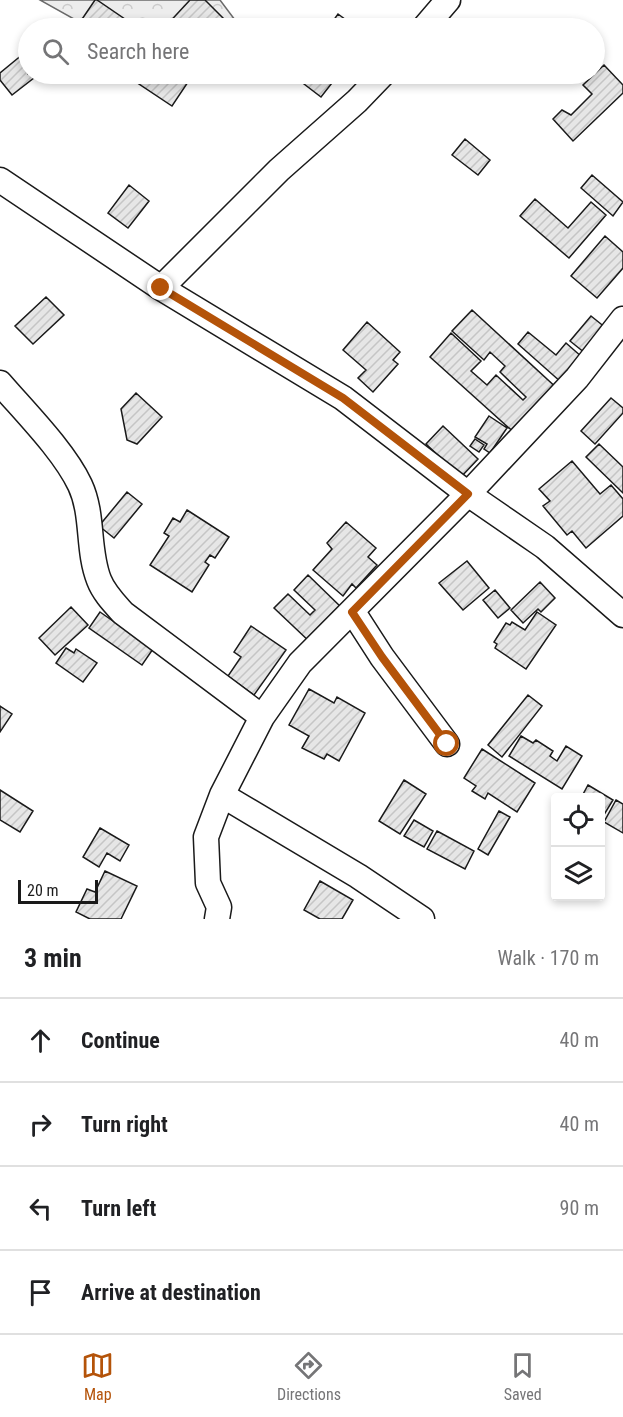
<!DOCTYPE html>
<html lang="en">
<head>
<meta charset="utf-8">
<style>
	:root { --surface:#fff; --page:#f6f6f6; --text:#202124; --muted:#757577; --line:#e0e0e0; --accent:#b45309 }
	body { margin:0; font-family:"Roboto Condensed",sans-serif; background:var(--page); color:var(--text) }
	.controls { position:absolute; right:18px; bottom:18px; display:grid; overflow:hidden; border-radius:6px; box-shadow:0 3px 9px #0003 }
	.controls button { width:54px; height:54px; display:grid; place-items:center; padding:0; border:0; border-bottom:2px solid var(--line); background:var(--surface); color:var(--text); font:30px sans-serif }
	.scale { position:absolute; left:18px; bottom:15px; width:80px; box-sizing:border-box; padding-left:6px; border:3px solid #1a1a1a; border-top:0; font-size:16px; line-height:21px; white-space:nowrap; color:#1a1a1a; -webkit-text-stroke:4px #fff; paint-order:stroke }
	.stop { position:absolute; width:18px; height:18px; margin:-14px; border:4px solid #b45309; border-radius:50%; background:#fff }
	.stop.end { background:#b45309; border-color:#fff; box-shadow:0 2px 6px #0008 }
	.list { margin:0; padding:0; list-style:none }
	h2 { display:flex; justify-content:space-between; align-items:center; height:78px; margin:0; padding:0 24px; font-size:26px }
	h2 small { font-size:20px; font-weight:400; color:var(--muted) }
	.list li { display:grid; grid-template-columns:39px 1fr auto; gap:18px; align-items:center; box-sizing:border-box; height:84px; padding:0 24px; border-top:2px solid var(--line) }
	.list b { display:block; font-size:22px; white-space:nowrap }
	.list em { font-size:20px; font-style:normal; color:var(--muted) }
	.icon { flex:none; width:33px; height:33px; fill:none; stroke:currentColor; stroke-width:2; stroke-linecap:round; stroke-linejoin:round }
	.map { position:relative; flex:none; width:623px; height:919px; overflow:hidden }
	.search { position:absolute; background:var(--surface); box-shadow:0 3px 9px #0003; left:18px; right:18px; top:18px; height:66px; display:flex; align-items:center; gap:15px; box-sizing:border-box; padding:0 21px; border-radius:33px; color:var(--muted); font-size:22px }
	.sheet { height:414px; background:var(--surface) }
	nav { display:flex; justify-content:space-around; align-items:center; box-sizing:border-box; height:84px; border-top:2px solid var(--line); background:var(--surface); font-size:16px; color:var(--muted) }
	nav a { display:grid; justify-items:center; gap:3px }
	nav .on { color:var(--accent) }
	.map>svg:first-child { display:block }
</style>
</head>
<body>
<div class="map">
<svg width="623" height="919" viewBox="0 0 623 919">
	<defs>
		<pattern id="forest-crowns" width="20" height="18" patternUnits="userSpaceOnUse" patternTransform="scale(1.5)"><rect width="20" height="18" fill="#ededed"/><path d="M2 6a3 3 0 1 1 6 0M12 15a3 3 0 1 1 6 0" fill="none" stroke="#cbcbcb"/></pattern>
		<pattern id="building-hatch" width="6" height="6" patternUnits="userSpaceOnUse" patternTransform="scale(1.5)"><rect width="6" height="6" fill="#e6e6e6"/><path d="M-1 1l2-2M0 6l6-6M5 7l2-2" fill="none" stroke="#c5c5c5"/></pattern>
	</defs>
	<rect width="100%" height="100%" fill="#fff"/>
	<path fill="url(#forest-crowns)" stroke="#6a6a6a" stroke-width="1.5" d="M40,0H220L241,28H90Z"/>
	<path fill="url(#building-hatch)" stroke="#1a1a1a" stroke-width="1.5" d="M95,0H97L138,28H76Z
		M190,0H205L230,25L227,28H164Z
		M338,14L357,28H328Z
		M23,54L28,61V74H39L12,95L0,80V73Z
		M604,65L623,85V93L573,141L553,119L562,110L571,115L592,94L583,85Z
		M141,74H181L190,79L172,106L136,82Z
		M291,74H339L321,97Z
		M465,139L490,160L478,175L452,155Z
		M592,175L623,202L613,216L581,188Z
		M129,185L149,201L128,228L108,213Z
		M535,199L568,228L591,202L606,215L569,258L520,216Z
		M605,236L623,252V268L597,298L571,276Z
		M46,297L64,315L33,344L15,326Z
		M472,310L560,391L519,437L430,357L451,333L481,361L471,371L487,385L496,375L523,400L526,397L500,372L505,366L490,352L484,360L452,331Z
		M591,316L606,328L585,353L570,341Z
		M367,322L400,352L393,360L398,364L373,392L358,378L366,370L343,350Z
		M528,332L556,355L566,343L582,357L562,383L518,344Z
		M136,393L162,417L137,444L127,440L121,409Z
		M611,398L623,408V413L595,444L581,431Z
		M489,416L507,428L490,453L484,449L487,444L475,437Z
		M443,426L478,459L461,477L426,444Z
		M475,439L484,445L479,452L470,446Z
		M599,444L623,467V493L586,457Z
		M572,461L600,494L611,485L623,499V516L586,548L572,531L567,535L543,506L550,501L539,489Z
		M127,492L142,504L114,538L99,526Z
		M187,510L229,537L215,558L210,555L205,562L209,565L192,592L150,565L169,536L164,533L173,518L180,522Z
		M346,522L376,548L368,557L377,565L356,588L352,584L343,596L313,570L332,549L327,543Z
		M467,561L489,588L463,610L439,583Z
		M308,575L344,610L312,644L274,608L288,594L310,615L315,610L294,590Z
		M540,582L555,598L541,612L538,609L523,623L511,610Z
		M495,590L510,608L498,618L483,600Z
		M71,607L88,625L55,655L39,638Z
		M100,612L153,649L142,665L89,628Z
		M537,612L556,625L526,669L495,648L497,644L494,642L506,623L510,625L512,622L525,630Z
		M251,626L286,650L254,695L228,676L241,657L234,652Z
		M66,648L74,653L76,649L97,663L83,682L56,663Z
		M309,689L334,703L337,697L365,713L339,761L327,754L324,759L302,748L309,736L289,725Z
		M528,695L542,706L502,757L488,745Z
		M0,706L12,714L0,732Z
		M521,736L533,743L536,740L553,751L550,756L557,761L566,746L582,756L562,789L509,756Z
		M482,749L535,783L517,812L488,793L485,799L472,791L476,786L464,778Z
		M404,780L426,794L400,834L379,821Z
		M588,785L613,800L602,818L600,798H581Z
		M0,790L33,811L20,832L0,820Z
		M616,800L623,804V833L604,822Z
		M499,811L510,817L488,855L478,849Z
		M414,820L433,831L424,847L404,836Z
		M100,828L129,845L120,861L107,853L99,867L83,857Z
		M437,831L474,851L465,869L427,849Z
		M105,871L137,886L121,919H90L76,912L87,889L95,892Z
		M320,881L353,900L342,919H320L304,910Z"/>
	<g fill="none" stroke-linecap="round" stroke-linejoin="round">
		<g stroke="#1a1a1a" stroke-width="27">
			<path id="minor" d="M424,28L448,0
				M0,180L161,288L343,398L468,494L545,547L623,615
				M161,288L279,170L357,101L383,74
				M0,383C25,412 64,451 80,485C94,515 87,550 99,580C104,593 114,603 123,613L262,717
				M353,612L382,657L447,744
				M222,795L358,876L422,919
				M217,919L219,907L208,883L206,837L222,795L262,717L300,663L468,494L577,378L623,319"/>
		</g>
		<use href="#minor" stroke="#fff" stroke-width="24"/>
	</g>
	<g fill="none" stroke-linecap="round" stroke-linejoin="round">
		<path stroke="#b45309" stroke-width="8" d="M161,288L343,398L468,494L352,612L382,657L447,744"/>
	</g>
</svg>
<div class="controls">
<button><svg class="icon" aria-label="locate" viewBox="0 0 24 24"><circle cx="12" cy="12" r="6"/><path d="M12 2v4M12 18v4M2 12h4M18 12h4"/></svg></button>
<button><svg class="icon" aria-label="layers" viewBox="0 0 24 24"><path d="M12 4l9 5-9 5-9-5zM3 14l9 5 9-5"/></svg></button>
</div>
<div class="scale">20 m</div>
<div class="stop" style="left:447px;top:744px"></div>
<div class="stop end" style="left:161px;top:288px"></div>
<div class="search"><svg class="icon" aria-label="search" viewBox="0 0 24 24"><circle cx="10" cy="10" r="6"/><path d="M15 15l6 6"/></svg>Search here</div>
</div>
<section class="sheet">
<h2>3 min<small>Walk · 170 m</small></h2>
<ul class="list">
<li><svg class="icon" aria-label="ahead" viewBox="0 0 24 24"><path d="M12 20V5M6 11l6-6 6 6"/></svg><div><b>Continue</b></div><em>40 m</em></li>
<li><svg class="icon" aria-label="right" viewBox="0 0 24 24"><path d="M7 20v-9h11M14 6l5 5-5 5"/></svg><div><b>Turn right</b></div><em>40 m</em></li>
<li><svg class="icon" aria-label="left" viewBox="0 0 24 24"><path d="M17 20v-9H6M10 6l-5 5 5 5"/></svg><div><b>Turn left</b></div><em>90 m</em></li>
<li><svg class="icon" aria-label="arrive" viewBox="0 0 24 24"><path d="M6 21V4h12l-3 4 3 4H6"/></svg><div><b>Arrive at destination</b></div></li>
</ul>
</section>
<nav>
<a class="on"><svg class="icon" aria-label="map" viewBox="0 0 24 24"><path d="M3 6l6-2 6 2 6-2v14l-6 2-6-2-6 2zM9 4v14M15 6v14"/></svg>Map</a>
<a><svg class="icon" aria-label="directions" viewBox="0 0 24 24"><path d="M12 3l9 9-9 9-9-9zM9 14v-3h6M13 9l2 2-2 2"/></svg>Directions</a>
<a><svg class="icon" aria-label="saved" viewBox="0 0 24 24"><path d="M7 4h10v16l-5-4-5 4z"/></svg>Saved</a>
</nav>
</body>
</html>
